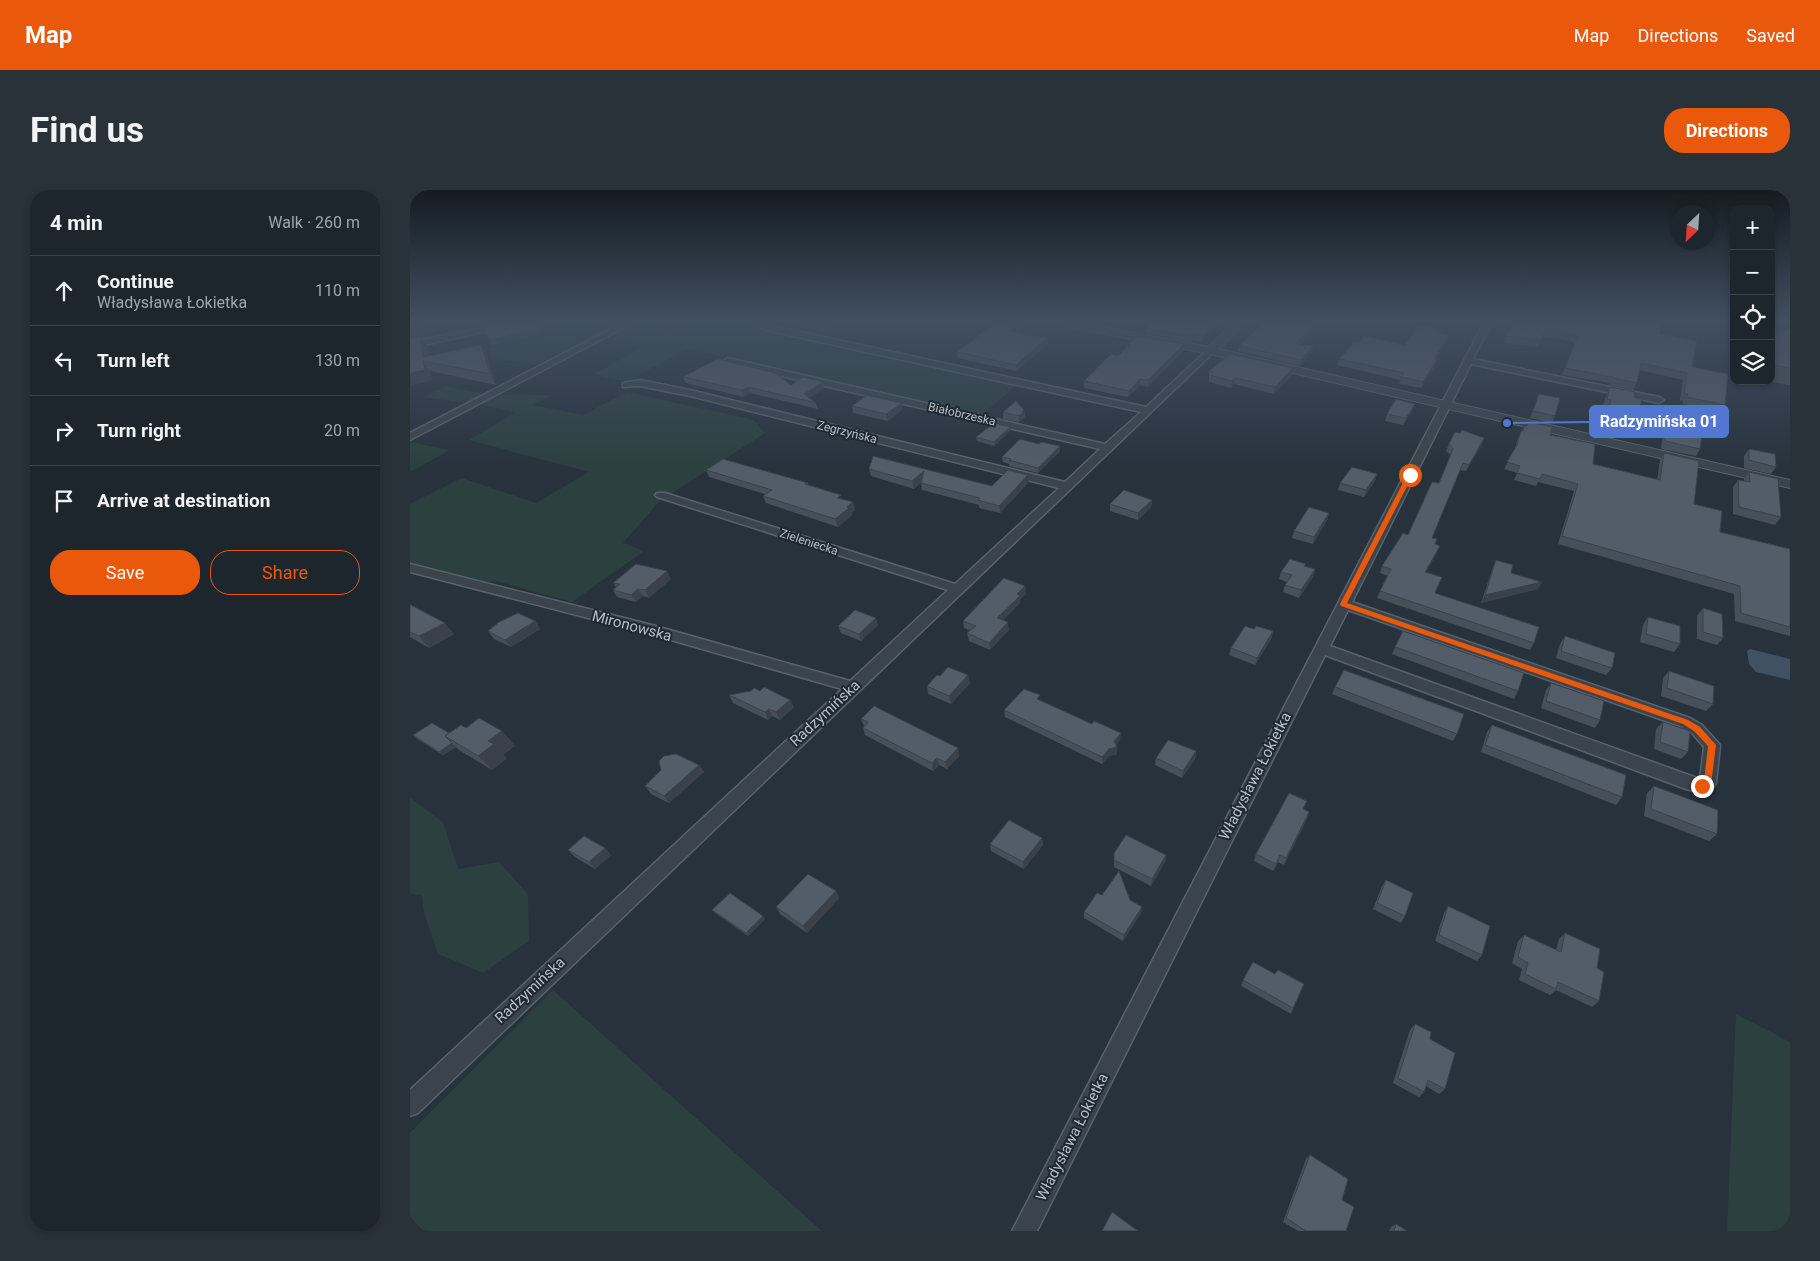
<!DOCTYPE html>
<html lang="en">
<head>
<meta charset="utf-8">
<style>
	:root { --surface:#1d262d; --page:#2a3239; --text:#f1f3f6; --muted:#a0a5aa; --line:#3b4349; --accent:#ea580c }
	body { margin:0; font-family:Roboto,sans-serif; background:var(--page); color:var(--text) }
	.controls { position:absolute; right:15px; top:15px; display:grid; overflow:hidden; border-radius:10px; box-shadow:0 2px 8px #0003 }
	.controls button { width:45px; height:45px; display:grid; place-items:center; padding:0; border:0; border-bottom:1px solid var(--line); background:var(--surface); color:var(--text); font:25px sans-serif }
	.compass { position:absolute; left:1260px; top:15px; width:45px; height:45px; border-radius:50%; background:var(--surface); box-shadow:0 2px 8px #0003; rotate:205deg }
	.stop { position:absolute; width:15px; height:15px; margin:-11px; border:4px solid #ea580c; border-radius:50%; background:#fff }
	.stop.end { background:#ea580c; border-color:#fff; box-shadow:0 1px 5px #0008 }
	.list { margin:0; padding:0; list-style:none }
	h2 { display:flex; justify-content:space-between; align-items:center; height:65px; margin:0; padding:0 20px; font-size:21px }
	h2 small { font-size:16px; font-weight:400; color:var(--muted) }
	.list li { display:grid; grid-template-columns:32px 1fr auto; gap:15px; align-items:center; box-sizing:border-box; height:70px; padding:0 20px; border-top:1px solid var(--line) }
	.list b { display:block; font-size:19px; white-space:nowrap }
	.list p { margin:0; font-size:16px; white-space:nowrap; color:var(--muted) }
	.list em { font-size:16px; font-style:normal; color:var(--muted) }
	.actions { display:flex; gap:10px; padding:15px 20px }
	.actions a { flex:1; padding:11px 0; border:1px solid var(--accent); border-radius:20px; text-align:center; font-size:18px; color:var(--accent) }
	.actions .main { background:var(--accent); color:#fff }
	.icon { flex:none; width:28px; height:28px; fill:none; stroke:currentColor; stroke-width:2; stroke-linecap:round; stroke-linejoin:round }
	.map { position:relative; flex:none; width:1380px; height:1041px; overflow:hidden; border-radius:20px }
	header { display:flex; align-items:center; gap:30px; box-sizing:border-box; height:70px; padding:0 25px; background:var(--accent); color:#fff }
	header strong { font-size:24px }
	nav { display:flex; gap:28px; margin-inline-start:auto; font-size:18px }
	.intro { display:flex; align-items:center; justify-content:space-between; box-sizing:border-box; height:120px; padding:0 30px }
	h1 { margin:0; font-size:35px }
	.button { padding:12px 22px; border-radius:20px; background:var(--accent); color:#fff; font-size:18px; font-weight:700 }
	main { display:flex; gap:30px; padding:0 30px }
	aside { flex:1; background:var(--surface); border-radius:20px; box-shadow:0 2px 8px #0003 }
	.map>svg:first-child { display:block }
</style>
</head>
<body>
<header>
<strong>Map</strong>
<nav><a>Map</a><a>Directions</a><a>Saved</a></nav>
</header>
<div class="intro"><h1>Find us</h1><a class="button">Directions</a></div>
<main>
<aside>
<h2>4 min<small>Walk · 260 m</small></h2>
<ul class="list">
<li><svg class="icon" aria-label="ahead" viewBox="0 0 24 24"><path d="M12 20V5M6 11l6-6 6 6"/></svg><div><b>Continue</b><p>Władysława Łokietka</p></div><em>110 m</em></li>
<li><svg class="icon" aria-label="left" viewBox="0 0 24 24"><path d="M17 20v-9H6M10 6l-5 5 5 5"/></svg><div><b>Turn left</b></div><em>130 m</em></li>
<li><svg class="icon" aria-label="right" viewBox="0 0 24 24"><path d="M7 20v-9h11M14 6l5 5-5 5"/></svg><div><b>Turn right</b></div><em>20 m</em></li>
<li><svg class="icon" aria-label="arrive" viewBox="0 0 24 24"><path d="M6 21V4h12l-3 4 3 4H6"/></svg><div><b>Arrive at destination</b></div></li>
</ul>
<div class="actions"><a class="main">Save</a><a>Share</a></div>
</aside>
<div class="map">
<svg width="1380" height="1041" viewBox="0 0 1380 1041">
	<rect width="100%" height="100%" fill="#27323c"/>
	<path fill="#2c403f" d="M143,132H214L130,175L82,169L79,158L147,144Z
		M276,132H320L607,195L572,225L277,159L216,192L184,184L234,156L201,149L229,133L262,140Z
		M36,196L73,204L142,205L123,215L173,225L217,202L344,230L355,243L249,312L213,353L234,361L162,412L86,391L54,396L0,382V314L52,288L126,313L179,282L59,250L106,222L71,215L13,207Z
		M0,252H1L40,260L0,282Z
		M0,608L33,632L48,679L89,672L118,704L119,751L73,783L28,764L14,723L12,705L0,704Z
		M143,800L412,1041H13L0,1026V943Z
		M1326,824L1380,852V1041H1317Z"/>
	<path fill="#3f5163" d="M1340,459L1380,469V490L1346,482L1339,474L1337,461Z"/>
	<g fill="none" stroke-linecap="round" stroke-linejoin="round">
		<g stroke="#59626a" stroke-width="3">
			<path id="minor" d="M102,132H119L0,158V152Z
				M214,132H225L0,250V243Z
				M332,132H345L736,217L798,159L805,161L8,923L0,926V900L432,499L240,444L0,382V374L242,435L440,491L538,400L247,307L245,305L247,303H255L545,394L649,298L280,206L230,196L213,197V193L230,190L280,200L655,292L690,259L318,174L314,171L318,168L695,254L731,222L360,141Z
				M1074,132H1082L1063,169L1249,207L1254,210L1249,213L1061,174L942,412L1280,528L1292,535L1310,555L1306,593C1300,605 1287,602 1276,599L915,465L627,1041H602ZM938,420L1270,536L1282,543L1294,557L1290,589L920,456Z"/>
		</g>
		<g stroke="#59626a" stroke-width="2">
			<path id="tertiary" d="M643,132H666L799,157L825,132H837L809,159L1380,290V298L801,164L648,135Z"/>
		</g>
		<use href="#minor" fill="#3b444c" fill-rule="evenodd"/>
		<use href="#tertiary" fill="#3b444c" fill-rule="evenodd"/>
	</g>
	<path fill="#47505a" d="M0,132H23L25,142L14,144L15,147L11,148L17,156L18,166L71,155L77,166L86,195L20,181L22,190L1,195Z
		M370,132H485L419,142Z
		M586,132H620L608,142L638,154L606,181L548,168L547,162Z
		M741,132H808L792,151L783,150L781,152L735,143L736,138Z
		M854,132H911L890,153L902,162L890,176L828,161L829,156Z
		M1104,132L1250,144L1282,177L1315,215L1311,222L1273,214V211L1270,210L1273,190L1229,180L1227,193L1223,200L1199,195L1200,193L1152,185L1165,152L1134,146L1127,157L1093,153L1096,146Z
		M1361,137L1380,140V195L1357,191H1361Z
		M1031,139L1030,143L1039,145L1037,152L1026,169L1025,176L1011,198L989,194L991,190L927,175L929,169L949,153L995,155Z
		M1324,142V179L1321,146Z
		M774,154L773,161L738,197L730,195L718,207L674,198V191Z
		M799,181L882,185L864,204L824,194L821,198L799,192Z
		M273,187L381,195L413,192L414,198L399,208L406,213L408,219L340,203L334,207L276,193Z
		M1200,197L1224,207L1225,238L1221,245L1192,239L1198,216L1193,215L1197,204Z
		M1129,204L1145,226L1142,233L1120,228Z
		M492,213L493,219L478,231L443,223L442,216Z
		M614,220L615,227L609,232L593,229V222Z
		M1002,221L993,235L975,231L977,224Z
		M1114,236L1140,245L1183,274L1247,290L1250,270L1254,263L1284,314L1310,342L1380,359V446L1325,431L1324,404L1148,354L1164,301L1128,292L1126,296L1104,290L1107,283L1094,279L1105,259L1108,248Z
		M1257,237L1290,259L1286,266L1251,259L1253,244Z
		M601,240L584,256L567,251L566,247Z
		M1074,248L1072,254L1056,281L1050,280L1022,348L1025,354L1027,362L1016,382L1025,403L1124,453L1120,460L967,408L970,401L978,386L970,383L972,376L998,345L1029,293L1041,265L1036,261L1039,254Z
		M629,254L650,256V261L628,283L599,276V274L593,272L592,267Z
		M1339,259L1366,277L1361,284L1334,278V266Z
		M459,279L582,296L618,285L619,292L590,323L569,318V315L512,300L511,292L504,299L461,286Z
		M296,280L398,293V295L432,309L443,312L445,320L441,323L442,325L428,337L356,313L353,306L355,304L299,287Z
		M1339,282L1371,327L1365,335L1323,324V297L1328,290L1334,291V289Z
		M967,284L965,291L954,307L928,300L930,293Z
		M742,310L741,317L728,330L700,321V314Z
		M919,323L917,330L903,354L882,348L884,341Z
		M1086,370L1101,383L1128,399L1071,413L1083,377Z
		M896,374L895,376L905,379L903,387L889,408L873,402L875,395L877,392L869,389L871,382Z
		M261,389L239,408L233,406L226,412L207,407L203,400L206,397L203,393Z
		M615,396L616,404L610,409V413L593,430L599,440L580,460L559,451L557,443L561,441L554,438L553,431Z
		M0,415L44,444L19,458L0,447Z
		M1293,418L1313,448L1307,455L1287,449V426Z
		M1238,427L1270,454L1264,462L1230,452L1233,435Z
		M125,431L130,439L101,457L84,449L78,441Z
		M468,435L451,451L431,443L428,436Z
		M844,439L863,441L861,449L845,475L819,465L821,458Z
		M1155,446L1202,478L1196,485L1146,468L1150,454Z
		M985,457L1108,501L1104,509L982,464Z
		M1259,481L1303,514L1296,521L1251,506L1253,488Z
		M558,485L560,493L541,514L518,504L517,496L530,486Z
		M1141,493L1190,530L1185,538L1131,518L1136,500Z
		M925,497L1047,544L1043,551L922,504Z
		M350,501L380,510L384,517L370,530L362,526L358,530L323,513L319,505Z
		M630,510L710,550L706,555L707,564L699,566L692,574L595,527L594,520Z
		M451,529L549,566L537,579L529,575L523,581L455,545L453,538L454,536Z
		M1253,532L1278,562L1271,569L1244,559L1246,539Z
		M1082,535L1212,607L1206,615L1071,562L1077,542Z
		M56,538L92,541L105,556L93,565L97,568L82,580L49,560L46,557L33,565L7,549L3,545L39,543Z
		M786,561L785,569L772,588L745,575L746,568Z
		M289,575L294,582L259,613L241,604L235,596L251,580Z
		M1244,596L1307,644L1299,651L1234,626L1237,603Z
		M894,619L899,622L897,629L874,675L868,672L863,681L844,671L846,664Z
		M632,648L633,655L614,679L581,661L580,654Z
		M195,658L201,665L185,679L165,667L158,660Z
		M704,663L756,665L755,672L741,696L704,677Z
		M976,690L995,726L991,733L963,719L972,696Z
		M426,701L429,708L397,743L370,724L366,717Z
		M720,710L732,717L731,723L713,751L674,728V722Z
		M1038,716L1072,765L1067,771L1025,751L1034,723Z
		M302,720L355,729L338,746L305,723Z
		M1155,743L1187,778L1189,811L1182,817L1146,800L1140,805L1109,790L1112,779L1102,773L1108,751L1114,745L1146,760L1149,749Z
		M865,784L894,794L881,824L831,796L833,790Z
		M1005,834L1020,849L1035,899L1029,904L1016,896L1014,902L1009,907L983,893L1000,840Z
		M900,965L932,1010L936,1041H888L873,1032L896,969Z
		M986,1034L997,1041H979L981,1037Z"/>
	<path fill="#3a414a" d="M16,132H23L25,142L14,144L15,147L11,148L17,156L19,172L16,171L0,150V139L7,134Z
		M61,132H87L63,136Z
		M130,132L134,141L127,146L82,156L79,150Z
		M443,132H485L419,142L417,136Z
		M612,132H620L601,147V141Z
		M804,132H808L792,151L793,146Z
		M907,132H911L885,158L886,153Z
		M1137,139L1134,146L1127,157L1130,150Z
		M784,144L783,150L781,152L782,146Z
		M1039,145L1037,152L1022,175L1024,169Z
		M637,148L638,154L606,181V175Z
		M774,154L773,161L738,197V190Z
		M71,155L77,166L86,195L80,184Z
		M903,156L902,162L890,176L891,170Z
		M1027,169L1025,176L1011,198L1013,192Z
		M13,171L20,181L22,190L1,195L0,183Z
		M883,178L882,185L864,204L865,197Z
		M825,188L824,194L821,198L822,191Z
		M730,189V195L718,207L719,201Z
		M413,192L414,198L396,210L394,204Z
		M338,197L340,203L334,207L332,200Z
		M492,213L493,219L478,231L476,224Z
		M1005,214L1002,221L993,235L996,228Z
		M614,220L615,227L609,232V226Z
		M600,237L601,240L584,256V252Z
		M1074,248L1072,254L1056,281L1059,275Z
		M650,256V261L628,283V278Z
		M514,281L515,289L504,299L502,291Z
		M967,284L965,291L954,307L956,300Z
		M618,285L619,292L590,323L589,316Z
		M742,310L741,317L728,330V323Z
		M443,312L445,320L441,323L442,325L428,337L425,329L437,317Z
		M919,323L917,330L903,354L904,347Z
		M1030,356L1027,362L1013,389L1015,382Z
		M905,379L903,387L889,408L891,400Z
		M257,381L261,389L239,408L235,400Z
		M1132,392L1128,399L1071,413L1075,405Z
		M615,396L616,404L610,409V413L588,435L587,428L607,404Z
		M228,399L233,406L226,412L221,405Z
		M466,428L468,435L451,451L449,444Z
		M125,431L130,439L101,457L95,450Z
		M598,432L599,440L580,460L579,453Z
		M35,433L44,444L19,458L9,446Z
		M863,441L861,449L845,475L847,468Z
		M558,485L560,493L541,514L539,506Z
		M380,510L384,517L370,530L366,522Z
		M359,519L362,526L358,530L355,522Z
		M92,541L105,556L93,565L97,568L82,580L68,566L78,551Z
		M711,543L710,550L704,558V551Z
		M42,553L46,557L33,565L29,562Z
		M707,557V564L699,566L692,574V567L699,559Z
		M548,558L549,566L537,579L535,572Z
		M786,561L785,569L772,588L773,581Z
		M527,568L529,575L523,581L522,573Z
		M289,575L294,582L259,613L254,606Z
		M899,622L897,629L874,675L876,668Z
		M632,648L633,655L614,679L613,672Z
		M195,658L201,665L185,679L179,672Z
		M756,665L755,672L741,696L742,689Z
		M426,701L429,708L397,743L393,736Z
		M732,717L731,723L713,751L714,745Z
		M353,726L355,729L338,746L336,743Z"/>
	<path fill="#535d69" stroke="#3a414a" d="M0,132H16L7,134L9,137L0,139Z
		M95,132H129L130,135L123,140L79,150L74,137Z
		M399,132H443L417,136Z
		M586,132H612L601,141L637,148L606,175L547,162Z
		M741,132H804L793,146L784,144L782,146L736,138Z
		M854,132H907L886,153L903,156L891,170L829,156Z
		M1104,132H1238L1251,135L1250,144L1287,151L1282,177L1318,184L1315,215L1277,207L1278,204L1274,203L1277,183L1231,173L1227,193L1203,188V187L1155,178L1168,145L1137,139L1130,150L1096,146Z
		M1010,135L1031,139L1028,143L1039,145L1024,169H1027L1013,192L991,187L994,183L929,169L944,152L949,153L954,146L995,155Z
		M1361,137L1380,140V178L1361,175Z
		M10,146L13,167L71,155L80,184L13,171L15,180L0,183V148Z
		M727,146L774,154L738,190L730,189L719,201L674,191L701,164L708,166Z
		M820,164L883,178L865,197L825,188L822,191L800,185L803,182L799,181Z
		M307,169L365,183L381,195L393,187L413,192L394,204L406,213L338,197L332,200L273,187Z
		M1200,197L1225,202L1224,207L1232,209L1225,238L1196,232L1201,210L1197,209Z
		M1129,204L1150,208L1145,226L1123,221Z
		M457,205L492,213L476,224L442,216Z
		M986,209L1005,214L996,228L977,224Z
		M606,211L614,220L609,226L593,222Z
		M1119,232L1142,237L1140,245L1185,254L1183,274L1250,290L1254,263L1289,271L1284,314L1312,321L1310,342L1380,359V437L1331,423L1330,396L1152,346L1168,294L1132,284L1130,289L1107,283L1110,276L1097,272L1107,255L1111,241H1113L1114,236H1117Z
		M584,233L600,237L584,252L566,247Z
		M1257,237L1292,244L1290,259L1255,251Z
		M1052,240L1074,248L1059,275L1053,273L1022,348L1027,349L1025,354L1030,356L1015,382L1032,387L1025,403L1129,437L1124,453L970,401L981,379L972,376L993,343L998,345L1022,292L1029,293L1043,259L1039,254L1045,242L1050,243Z
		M610,249L629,254L631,252L650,256L628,278L599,270L601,269L592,267Z
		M1339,259L1365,264L1366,277L1339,270Z
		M463,266L582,296L598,280L618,285L589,316L568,310L570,308L511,293L514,281L502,291L459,279Z
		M313,269L398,293L395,294L431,305L427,308L443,312L437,317L439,318L425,329L353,306L362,300L296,280Z
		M942,277L967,284L956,300L930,293Z
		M1339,282L1368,289L1371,327L1329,317L1328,290L1340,292Z
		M714,300L742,310L728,323L700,314Z
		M899,317L919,323L904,347L884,341Z
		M880,369L896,374L894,376L905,379L891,400L875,395L882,385L871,382Z
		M1086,370L1103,375L1101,383L1132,392L1075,405Z
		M226,374L257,381L235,400L228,399L221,405L203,400L210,394L203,393Z
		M594,388L615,396L607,404L610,406L587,428L598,432L579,453L557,443L566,436L553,431Z
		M0,415H1L35,433L9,446L0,442Z
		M1293,418L1312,424L1313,448L1293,442Z
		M445,420L466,428L449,444L428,436Z
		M108,423L125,431L95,450L78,441L89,432Z
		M1238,427L1270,436V454L1236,444Z
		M835,436L844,439L846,436L863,441L847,468L821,458Z
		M993,441L1114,483L1108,501L985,457Z
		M1155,446L1205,463L1202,478L1151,461Z
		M538,477L558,485L539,506L517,496L527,485L530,486Z
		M934,480L1054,524L1047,544L925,497Z
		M1259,481L1304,496L1303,514L1257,498Z
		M1141,493L1194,511L1190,530L1136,511Z
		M354,497L380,510L366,522L359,519L355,522L319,505L341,501L344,498L350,501Z
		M614,499L630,505L627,509L682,534L684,531L711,543L704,551L707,557L699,559L692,567L594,520Z
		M464,516L548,558L535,572L527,568L522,573L453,538L458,532L451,529Z
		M69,528L92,541L78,551L84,554L68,566L35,546L51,535L56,538Z
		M1253,532L1280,541L1278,562L1250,552Z
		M22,533L39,543L35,546L42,553L29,562L3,545Z
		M1082,535L1216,585L1212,607L1075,555Z
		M758,550L786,561L773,581L746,568Z
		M266,564L289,575L254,606L235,596L251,580L249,571L254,566Z
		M1244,596L1308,620L1307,644L1241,619Z
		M879,603L897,611L893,619L899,622L876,668L870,665L866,674L846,664Z
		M599,630L632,648L613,672L580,654Z
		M716,645L756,665L742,689L704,670V663Z
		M174,646L195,658L179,672L158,660Z
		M709,681L720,710L732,717L714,745L674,722L687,703L692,705Z
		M398,684L426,701L393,736L366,717Z
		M976,690L1003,703L995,726L967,713Z
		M320,703L353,726L336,743L302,720Z
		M1038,716L1080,736L1072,765L1029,745Z
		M1155,743L1190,759L1187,778L1194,782L1189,811L1148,792L1146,799L1115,784L1118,773L1108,767L1114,745L1151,762Z
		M843,772L865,784L868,780L894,794L883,818L833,790Z
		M1005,834L1021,842L1020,849L1045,863L1035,899L1018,890L1014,902L988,888Z
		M900,965L938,989L932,1010L944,1017L936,1041H896L876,1028Z
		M702,1022L728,1041H692Z
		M986,1034L997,1041H984Z"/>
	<linearGradient id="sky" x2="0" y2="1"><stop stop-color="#151c21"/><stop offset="0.47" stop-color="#414f61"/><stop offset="1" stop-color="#414f61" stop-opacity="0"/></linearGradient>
	<rect width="1380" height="278" fill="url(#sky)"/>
	<path fill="#ea580c" d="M1000,283L1003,285L937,413L1278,530L1290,537L1306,555L1301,595L1292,600L1288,596L1294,591L1298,556L1284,541L1273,534L931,416L930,414L997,285Z"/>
	<g text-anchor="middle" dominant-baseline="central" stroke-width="4" stroke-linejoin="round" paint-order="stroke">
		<g font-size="12" fill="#b7bfc7" stroke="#202931">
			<text transform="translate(552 224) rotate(13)">Białobrzeska</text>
			<text transform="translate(437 242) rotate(14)">Zegrzyńska</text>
			<text transform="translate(399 352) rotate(18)">Zieleniecka</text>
		</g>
		<g font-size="15" fill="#b7bfc7" stroke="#202931">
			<text transform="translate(222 436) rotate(15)">Mironowska</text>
			<text transform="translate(415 523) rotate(-43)">Radzymińska</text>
			<text transform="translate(845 586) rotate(-63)">Władysława Łokietka</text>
			<text transform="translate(120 800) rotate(-43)">Radzymińska</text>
			<text transform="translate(662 947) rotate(-63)">Władysława Łokietka</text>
		</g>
	</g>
	<path fill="none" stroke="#5376d2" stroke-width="2" d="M1097 233L1180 232"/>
	<circle fill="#5376d2" stroke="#202931" stroke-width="2" cx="1097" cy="233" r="5"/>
	<rect fill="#5376d2" stroke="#5376d2" stroke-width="2" x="1180" y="216" width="138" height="31" rx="5"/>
	<g font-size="16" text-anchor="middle" font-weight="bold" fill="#fff">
		<text x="1249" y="237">Radzymińska 01</text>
	</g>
</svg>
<div class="controls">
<button>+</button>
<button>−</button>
<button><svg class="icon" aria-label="locate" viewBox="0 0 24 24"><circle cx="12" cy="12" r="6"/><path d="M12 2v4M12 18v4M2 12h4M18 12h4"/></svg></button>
<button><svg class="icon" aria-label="layers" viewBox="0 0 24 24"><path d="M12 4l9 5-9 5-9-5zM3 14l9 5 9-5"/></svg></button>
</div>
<svg class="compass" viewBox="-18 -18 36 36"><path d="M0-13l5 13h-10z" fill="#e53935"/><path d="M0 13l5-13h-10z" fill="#a0a5aa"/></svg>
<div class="stop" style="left:1000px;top:285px"></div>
<div class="stop end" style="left:1292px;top:596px"></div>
</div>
</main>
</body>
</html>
